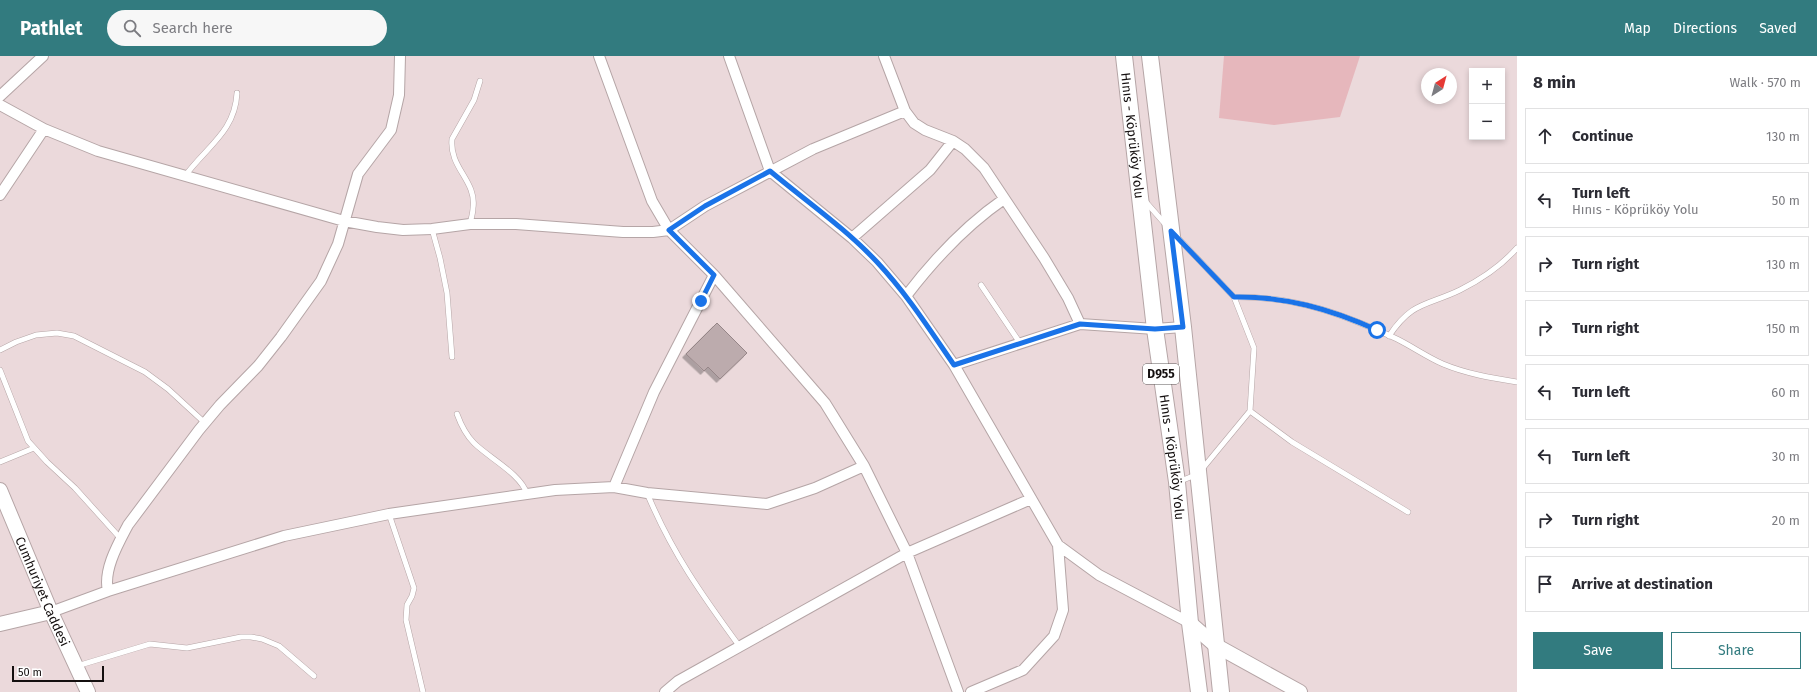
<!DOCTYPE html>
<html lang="en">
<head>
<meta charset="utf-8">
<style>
	:root { --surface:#fff; --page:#f7f7f7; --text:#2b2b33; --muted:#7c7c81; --line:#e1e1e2; --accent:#327b7f }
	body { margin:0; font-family:"Fira Sans",sans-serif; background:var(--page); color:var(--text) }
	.controls { position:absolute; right:12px; top:12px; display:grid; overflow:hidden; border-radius:0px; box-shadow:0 2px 6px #0003 }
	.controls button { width:36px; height:36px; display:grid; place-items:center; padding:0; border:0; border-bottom:1px solid var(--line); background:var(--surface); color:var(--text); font:20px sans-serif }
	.compass { position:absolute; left:1421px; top:12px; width:36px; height:36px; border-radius:50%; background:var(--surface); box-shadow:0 2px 6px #0003; rotate:36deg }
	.scale { position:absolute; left:12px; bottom:10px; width:92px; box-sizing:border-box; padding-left:4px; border:2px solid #140f0f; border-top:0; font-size:11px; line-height:14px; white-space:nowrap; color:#140f0f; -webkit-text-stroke:3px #fff; paint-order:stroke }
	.stop { position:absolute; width:12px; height:12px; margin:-9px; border:3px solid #1a73e8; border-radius:50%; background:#fff }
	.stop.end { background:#1a73e8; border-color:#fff; box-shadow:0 1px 4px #0008 }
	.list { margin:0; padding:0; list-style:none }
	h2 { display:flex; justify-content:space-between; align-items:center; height:52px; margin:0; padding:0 16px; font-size:17px }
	h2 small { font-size:13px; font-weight:400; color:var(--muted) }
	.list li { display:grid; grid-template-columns:26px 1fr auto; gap:12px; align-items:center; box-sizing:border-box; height:56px; margin:0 8px 8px; padding:0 8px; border:1px solid var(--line); border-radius:0px }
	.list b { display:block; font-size:15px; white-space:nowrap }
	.list p { margin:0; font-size:13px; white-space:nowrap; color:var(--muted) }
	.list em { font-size:13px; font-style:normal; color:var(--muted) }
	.actions { display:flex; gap:8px; padding:12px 16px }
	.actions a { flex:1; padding:9px 0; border:1px solid var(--accent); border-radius:0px; text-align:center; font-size:14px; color:var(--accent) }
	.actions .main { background:var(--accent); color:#fff }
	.icon { flex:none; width:22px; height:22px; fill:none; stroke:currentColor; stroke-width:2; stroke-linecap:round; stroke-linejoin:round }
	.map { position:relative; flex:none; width:1517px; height:636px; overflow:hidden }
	header { display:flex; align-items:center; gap:24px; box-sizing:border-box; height:56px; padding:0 20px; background:var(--accent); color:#fff }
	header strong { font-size:19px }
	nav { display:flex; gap:22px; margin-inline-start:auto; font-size:14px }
	.search { width:280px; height:36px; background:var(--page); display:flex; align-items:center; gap:10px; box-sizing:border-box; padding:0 14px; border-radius:22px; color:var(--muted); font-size:15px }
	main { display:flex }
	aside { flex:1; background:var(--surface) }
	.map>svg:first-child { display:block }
</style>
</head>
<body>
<header>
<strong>Pathlet</strong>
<div class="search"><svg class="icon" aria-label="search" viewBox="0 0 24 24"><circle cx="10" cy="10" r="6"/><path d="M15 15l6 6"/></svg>Search here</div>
<nav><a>Map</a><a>Directions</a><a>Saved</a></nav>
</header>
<main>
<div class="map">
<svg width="1517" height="636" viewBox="0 0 1517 636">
	<defs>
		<filter id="shadow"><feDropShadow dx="-3.5" dy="3.5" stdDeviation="0" flood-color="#0004"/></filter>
	</defs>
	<rect width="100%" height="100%" fill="#ebd9db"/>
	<path fill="#e6b7bc" d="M1224,0H1360L1340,61L1274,69L1219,62Z"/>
	<path fill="#bcabad" stroke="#968688" filter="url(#shadow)" d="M717,267L747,297L720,323L708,311L704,315L686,298Z"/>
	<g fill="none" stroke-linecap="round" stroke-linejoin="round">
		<g stroke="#b5a5a6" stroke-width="6">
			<path id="lane" d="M185,120C206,91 235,76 237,37
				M1145,145L1166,169
				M470,168C471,163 473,157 473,152C477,125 449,112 452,83L474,44L480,25
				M432,173L440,202L447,237L452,301
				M1177,181L1234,241L1254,292L1250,355L1198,418L1178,426
				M981,229L1020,287
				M1234,241C1295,240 1343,258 1397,283C1413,291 1427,301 1443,308C1467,318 1492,322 1517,326
				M1389,280C1412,245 1427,250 1460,234C1480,224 1502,209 1517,192
				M0,294L16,286L36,279L57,277L74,280L145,316L168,333L205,367
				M0,314L28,385L47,406L75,432L121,483
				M1250,355L1292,386L1408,456
				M457,358C461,369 466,379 474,387C489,402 521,418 527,438
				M0,406L34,392
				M647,437C672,497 702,539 740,591
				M389,458L414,532L412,540L407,549L406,564L423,636
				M77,610L150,588L187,592L241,581H251L262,583L279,590L314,620"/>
		</g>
		<g stroke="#b5a5a6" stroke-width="12">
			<path id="street" d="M599,0L652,145L669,174L714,219L825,347L864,410L907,497L958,636
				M729,0L770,115L852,182L877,206L906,240L954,309L1058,489L1099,519L1190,567
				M884,0L905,55L914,67L925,74L953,85L965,93L984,112L1044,202L1068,242L1080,268
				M0,40L43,0
				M0,49L44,73L98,95L344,165L377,171L403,174L432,173L470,168H516L623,176H653L669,174L705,150L813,93L905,55
				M0,139L44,73
				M852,182L930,114L953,85
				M906,240C935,202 965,170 1004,143
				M954,309L1080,268L1155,273L1183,271
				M614,431L654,336L714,219
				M108,535C103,514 118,488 128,469L199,374L220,349L258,310L281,281L321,225L338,188L358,118L391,74L399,39L400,0
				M51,556L108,535L284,480L389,458L555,434L614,431L647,437L767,448L815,432L864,410
				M665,636L678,625L907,497L1031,443
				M971,636L1023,614L1054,580L1063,554L1058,489"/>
		</g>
		<g stroke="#b5a5a6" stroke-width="16">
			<g id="secondary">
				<path id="s1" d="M0,434L51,556L88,636"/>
				<path d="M1190,567L1215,589L1300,636"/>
				<path d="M0,568L51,556"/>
			</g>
		</g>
		<g stroke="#b5a5a6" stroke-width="18">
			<g id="primary">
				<path id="s2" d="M1124,0L1155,273L1177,426L1190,567L1199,636"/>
				<path d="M1150,0L1183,271L1221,636"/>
			</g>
		</g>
		<use href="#lane" stroke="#fff" stroke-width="5"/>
		<use href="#street" stroke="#fff" stroke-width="10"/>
		<use href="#secondary" stroke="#fff" stroke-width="14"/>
		<use href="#primary" stroke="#fff" stroke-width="16"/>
	</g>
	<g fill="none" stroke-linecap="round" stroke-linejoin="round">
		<path stroke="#1a73e8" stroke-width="5" d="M701,245L714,219L669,174L705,150L770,115C806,145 845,172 877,206C907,238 930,274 954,309L1080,268L1155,273L1183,271L1171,175L1234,241C1285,240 1330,253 1377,274"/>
	</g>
	<g text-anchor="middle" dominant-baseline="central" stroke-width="3" stroke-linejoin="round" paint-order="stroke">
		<rect fill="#fff" stroke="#5a5757" stroke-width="1" x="1143" y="308" width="36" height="20" rx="3"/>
		<g font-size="12" font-weight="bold" fill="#140f0f">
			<text x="1161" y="318">D955</text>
		</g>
		<g font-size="13" fill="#140f0f" stroke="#fff">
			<text stroke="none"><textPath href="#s2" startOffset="80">Hınıs - Köprüköy Yolu</textPath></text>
			<text stroke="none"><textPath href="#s2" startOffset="404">Hınıs - Köprüköy Yolu</textPath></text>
			<text stroke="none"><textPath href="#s1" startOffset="110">Cumhuriyet Caddesi</textPath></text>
		</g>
	</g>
</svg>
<div class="controls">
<button>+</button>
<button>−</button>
</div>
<svg class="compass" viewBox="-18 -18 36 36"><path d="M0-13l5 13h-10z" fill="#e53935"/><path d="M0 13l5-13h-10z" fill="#7c7c81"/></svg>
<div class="scale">50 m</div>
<div class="stop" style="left:1377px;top:274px"></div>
<div class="stop end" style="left:701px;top:245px"></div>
</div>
<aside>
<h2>8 min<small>Walk · 570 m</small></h2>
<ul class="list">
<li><svg class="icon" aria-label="ahead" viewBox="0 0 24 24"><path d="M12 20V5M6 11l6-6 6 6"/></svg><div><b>Continue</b></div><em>130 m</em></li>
<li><svg class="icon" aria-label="left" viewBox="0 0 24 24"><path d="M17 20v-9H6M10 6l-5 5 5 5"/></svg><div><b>Turn left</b><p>Hınıs - Köprüköy Yolu</p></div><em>50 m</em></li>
<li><svg class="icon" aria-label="right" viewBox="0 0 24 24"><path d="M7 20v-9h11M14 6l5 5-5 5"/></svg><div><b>Turn right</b></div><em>130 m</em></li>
<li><svg class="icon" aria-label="right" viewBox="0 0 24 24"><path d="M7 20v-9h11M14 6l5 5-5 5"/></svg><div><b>Turn right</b></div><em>150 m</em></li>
<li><svg class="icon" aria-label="left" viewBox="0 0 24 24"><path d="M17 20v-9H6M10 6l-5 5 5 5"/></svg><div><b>Turn left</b></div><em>60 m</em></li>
<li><svg class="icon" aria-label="left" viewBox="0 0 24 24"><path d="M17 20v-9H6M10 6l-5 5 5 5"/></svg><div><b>Turn left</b></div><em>30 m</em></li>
<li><svg class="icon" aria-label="right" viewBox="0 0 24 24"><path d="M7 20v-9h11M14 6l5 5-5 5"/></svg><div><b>Turn right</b></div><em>20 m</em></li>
<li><svg class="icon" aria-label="arrive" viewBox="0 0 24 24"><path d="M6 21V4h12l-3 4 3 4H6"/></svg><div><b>Arrive at destination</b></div></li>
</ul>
<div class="actions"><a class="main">Save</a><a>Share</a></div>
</aside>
</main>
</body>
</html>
